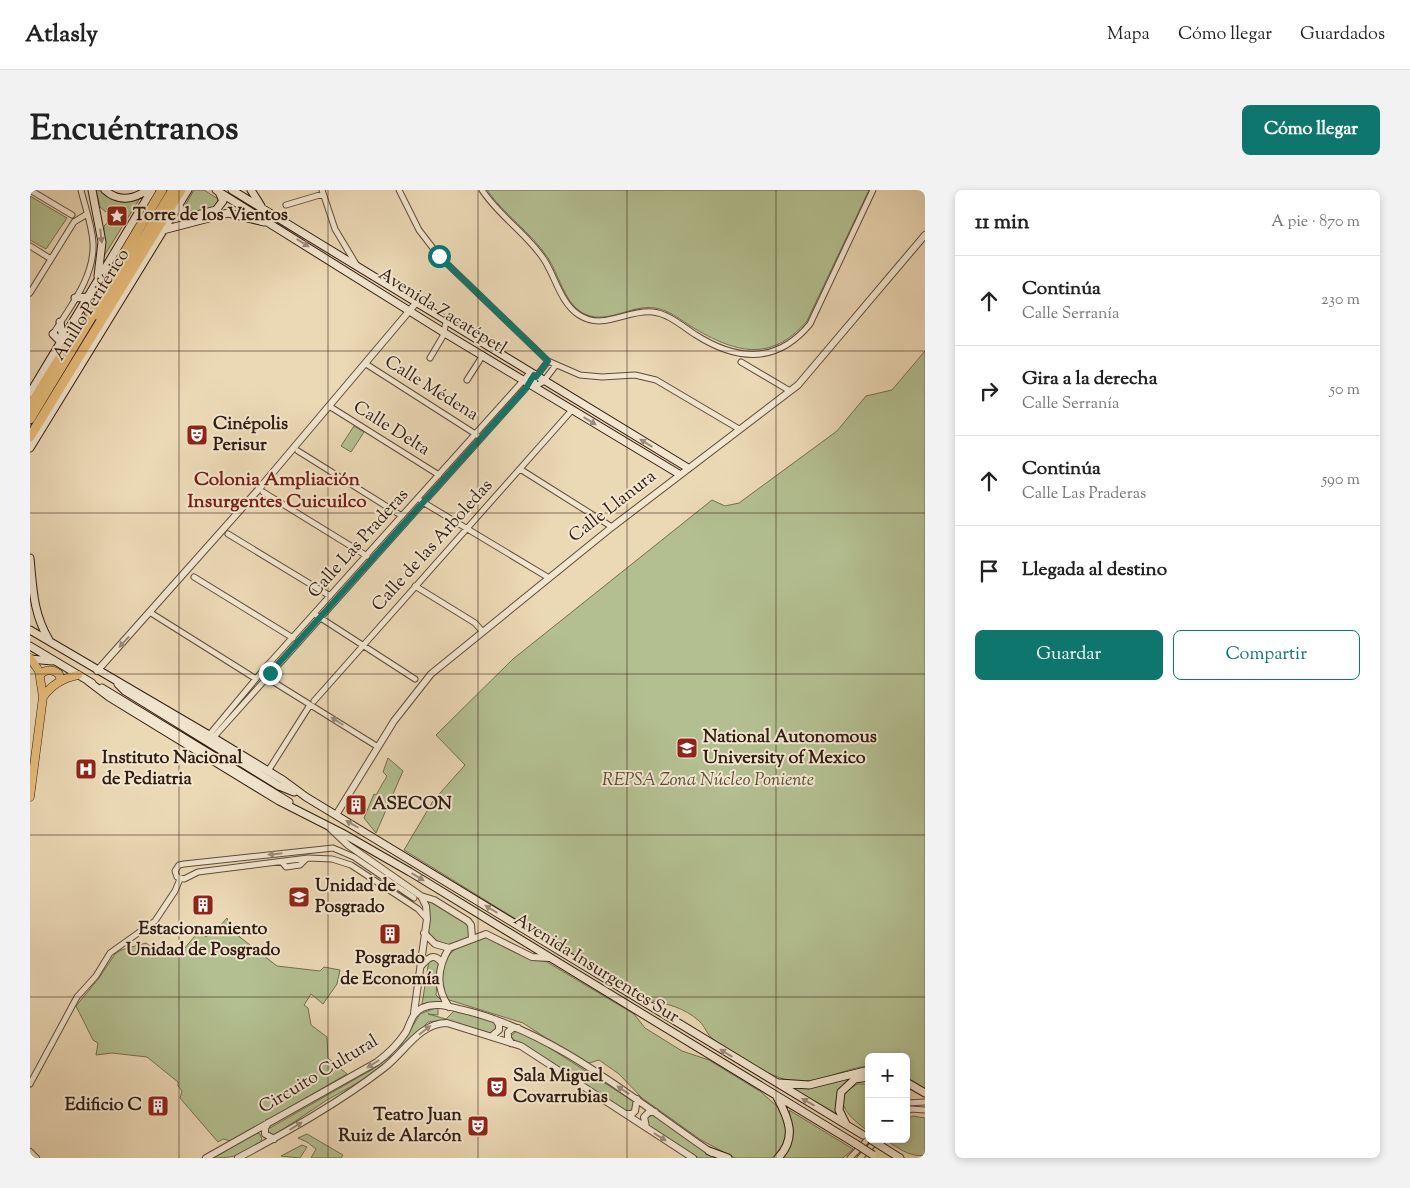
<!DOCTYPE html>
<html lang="es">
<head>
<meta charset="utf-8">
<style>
	:root { --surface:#fff; --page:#f2f2f2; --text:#222; --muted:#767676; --line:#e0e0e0; --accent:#0f766e }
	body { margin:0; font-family:"Sorts Mill Goudy",serif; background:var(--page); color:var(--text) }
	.controls { position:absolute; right:15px; bottom:15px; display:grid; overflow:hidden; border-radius:8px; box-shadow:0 2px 8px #0003 }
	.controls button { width:45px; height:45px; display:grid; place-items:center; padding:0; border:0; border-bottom:1px solid var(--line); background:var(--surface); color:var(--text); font:25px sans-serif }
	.stop { position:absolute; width:15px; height:15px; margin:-11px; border:4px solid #0f766e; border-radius:50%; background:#fff }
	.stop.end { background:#0f766e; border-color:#fff; box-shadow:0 1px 5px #0008 }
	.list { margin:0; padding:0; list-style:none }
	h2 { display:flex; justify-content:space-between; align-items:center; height:65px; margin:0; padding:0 20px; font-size:21px }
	h2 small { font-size:16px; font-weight:400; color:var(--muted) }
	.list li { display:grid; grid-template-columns:32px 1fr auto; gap:15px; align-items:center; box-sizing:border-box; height:90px; padding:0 20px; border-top:1px solid var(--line) }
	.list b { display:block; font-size:19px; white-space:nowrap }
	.list p { margin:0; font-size:16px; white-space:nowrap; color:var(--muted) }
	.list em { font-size:16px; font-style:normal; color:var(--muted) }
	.actions { display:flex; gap:10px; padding:15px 20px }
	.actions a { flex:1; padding:11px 0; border:1px solid var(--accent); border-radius:8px; text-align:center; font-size:18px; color:var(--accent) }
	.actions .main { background:var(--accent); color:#fff }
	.icon { flex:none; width:28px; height:28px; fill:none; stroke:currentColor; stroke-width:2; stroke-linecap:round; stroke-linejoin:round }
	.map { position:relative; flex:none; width:895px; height:968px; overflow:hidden; border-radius:8px }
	header { display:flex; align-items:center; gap:30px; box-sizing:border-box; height:70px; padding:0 25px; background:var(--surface); border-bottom:1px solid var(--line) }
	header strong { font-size:24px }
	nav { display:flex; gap:28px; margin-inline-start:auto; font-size:18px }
	.intro { display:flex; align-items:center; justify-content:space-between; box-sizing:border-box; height:120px; padding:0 30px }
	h1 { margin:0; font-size:35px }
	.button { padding:12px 22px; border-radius:8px; background:var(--accent); color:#fff; font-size:18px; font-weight:700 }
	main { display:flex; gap:30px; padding:0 30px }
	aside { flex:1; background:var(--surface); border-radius:8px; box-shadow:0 2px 8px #0003 }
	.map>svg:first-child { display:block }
</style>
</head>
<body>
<header>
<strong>Atlasly</strong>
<nav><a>Mapa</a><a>Cómo llegar</a><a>Guardados</a></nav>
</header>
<div class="intro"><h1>Encuéntranos</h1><a class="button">Cómo llegar</a></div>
<main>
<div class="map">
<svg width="895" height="968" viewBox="0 0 895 968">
	<rect width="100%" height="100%" fill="#ebd8b5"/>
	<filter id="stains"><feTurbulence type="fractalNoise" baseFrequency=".004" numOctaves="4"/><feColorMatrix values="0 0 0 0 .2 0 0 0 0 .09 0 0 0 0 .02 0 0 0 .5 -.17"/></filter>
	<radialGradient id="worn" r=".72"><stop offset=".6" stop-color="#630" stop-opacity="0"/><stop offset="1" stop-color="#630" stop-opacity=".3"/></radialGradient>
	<path fill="#b3bf91" stroke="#726e51" d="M66,0H69C81,12 95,16 110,8L74,66V36L78,32L77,29L88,34L93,29L95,23L92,19L77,18L76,22L70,17Z
		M164,0H174L188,9L186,17L162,23L153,19Z
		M457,0H839L777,131C740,174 704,162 662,137C651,130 639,120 625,118C600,114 575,137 551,122C534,111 529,85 518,68C501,42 474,25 457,0Z
		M0,6L37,28L16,59L0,50Z
		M895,161V899L876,887V867H839V876C813,878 791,894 764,891C741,889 701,863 683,849C677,845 675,836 669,831C655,818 636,813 617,810L374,660L403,611L435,575L406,545L483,469L682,310L695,316L709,313L807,241L836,206L862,200Z
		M324,236L334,242L321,262L311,256Z
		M358,568L373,581L346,643L334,628L344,604L346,605L357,586L353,582Z
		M401,710C414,718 445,729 439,748L420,756C387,745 403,738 397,711Z
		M197,728L202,741L247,776L290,781L294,777L310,780L307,794L293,814L281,804L274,815L278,818L281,835L297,847L298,868L317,884L201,951L193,949L188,952L150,908L152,901L148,896V892L117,867L82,863L66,865L68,853L63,850L46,816L69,788L85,764L91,760L116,753L129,762L135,756L148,766L170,740L176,747L188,738Z
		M456,746L466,749L497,768L517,772L604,824L615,838L652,861L679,870L731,902L751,920L759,941L755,956L742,968H705L671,950L612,908L589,884L569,870L556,874L493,833L416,809C410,795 411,771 423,761C432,754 446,750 456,746Z
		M404,769L409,772L406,805L413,812L392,814L399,770Z
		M408,817V825L398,824L416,829L425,820L460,829L466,833L467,840L463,844L416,830L398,832L365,867L345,883L297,910L243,946L238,944V939L343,879L367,862L390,824Z
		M488,840L496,843L606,913L599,923L592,922L483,849L481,846Z
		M820,888C808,898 804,908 807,924L764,899L777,898Z
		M828,894H839L837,940C821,929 797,908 828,894Z
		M759,920L823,959L813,968H752C765,952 763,939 759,920Z
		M624,925L687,968H669L620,938L616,934L617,927Z
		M883,926L895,928V965C880,968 867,957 854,949H876V929Z
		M226,943L230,944L232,949C224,965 199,968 184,968Z
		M277,944L313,965L311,968H281L286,959L277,952L268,948Z
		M272,955L277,957L270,968L251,966Z"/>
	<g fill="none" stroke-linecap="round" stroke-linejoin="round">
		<g stroke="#604b3a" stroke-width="7">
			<path id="minor" d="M0,0L42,25
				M292,0L305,39L326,74
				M369,0L389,40L409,66L518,171L550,185L572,187L605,185L626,190L709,239
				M452,0C469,26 496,43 513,68C525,85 530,113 549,125C574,141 597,119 623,122C639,124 652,136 666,145C707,171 747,174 780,134L843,0
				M256,15L293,4
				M0,56L21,69
				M0,103L44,32L57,24
				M23,144C40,117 65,86 63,53C62,35 55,17 51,0
				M400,168L413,146L416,132
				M711,172L760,201
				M336,174L447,245
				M437,190L453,165
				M504,196L505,188L518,171
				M505,196L513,192L526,175
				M299,216L409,285
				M268,261L372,326
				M490,279L582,337
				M233,302L337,366
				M391,311L519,388
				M198,344L300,406
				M164,387L263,448
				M385,396L445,433L452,441
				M121,423L226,489
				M286,425L385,489
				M234,486L348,557
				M284,511L542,220
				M179,545L235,478L500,183
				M183,548L496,198L504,185
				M238,581L280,515
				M252,672L256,677L270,675L276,669
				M384,708L324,667L303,658L154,674L149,675L145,681L147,687L154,689L168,682L278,668L302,669L321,675L388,719L397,729
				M0,894L47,807L66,786L80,763L125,731L145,701L150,689
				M876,913L895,912
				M876,922L881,919L895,920
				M820,968L839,948
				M830,968L848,949"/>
		</g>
		<g stroke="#604b3a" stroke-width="8">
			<path id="tertiary" d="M67,481L228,300L386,113
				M306,625L364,531L401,484L582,337L768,195L895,45
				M300,638L318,655L391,706L396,716L397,729L384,823
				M391,706L404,710L438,731L441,735L442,748
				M394,743L405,754L419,758
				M391,776C398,768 404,762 412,773
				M419,817C406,799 407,778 419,758L456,744L502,767L520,768
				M462,846L469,840V835L466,830
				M481,853L478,848V842L483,838H488
				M596,924H602L605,921L607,909
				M238,933L235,938V944L244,949
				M616,937L614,927L619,922H625
				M0,962L6,968
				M176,968L347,872C358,864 368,854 376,842C381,832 382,823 392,818C405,812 417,816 429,819C524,840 604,910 682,963
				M208,968C258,941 309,913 354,878C375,862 389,833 417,833L491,856L663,968"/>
		</g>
		<g stroke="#311c11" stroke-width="9">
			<path id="secondary" d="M62,0L72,52L68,86
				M75,0C88,12 103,10 117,0
				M186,0L413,142L649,284
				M202,0L658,278
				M221,0L231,16
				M149,15L151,21L163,26L186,20L193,11L189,2
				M133,40L198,23L234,32
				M45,108L58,107
				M30,132L33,149
				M23,144L31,152
				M0,203L122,0
				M0,258L158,0
				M0,368C3,399 3,423 19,450
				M0,440L179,545L253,590L276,607L833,945
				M0,456L62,493
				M0,469L22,471
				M58,491L79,507L249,611L312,643L380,682L826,954
				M88,494L95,501L249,596L264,602
				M72,498L259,612
				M876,892L895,903
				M749,893L779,895L839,880
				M747,907C759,929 767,948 748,968
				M816,934L809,920L811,902L825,889L839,887
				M851,956L870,968
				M679,961L698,968"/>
		</g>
		<g stroke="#311c11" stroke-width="9">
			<path id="primary" d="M0,468L9,481L13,507L0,607
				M10,485C15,479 22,479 29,484L31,491
				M13,507C22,494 33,488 48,485"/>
		</g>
		<g stroke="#311c11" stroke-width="11">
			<path id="motorway" d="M59,122L132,0
				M67,125L143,0
				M0,216L49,137
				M0,229L67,118
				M0,247L151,0"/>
		</g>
		<use href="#minor" stroke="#f2e6cf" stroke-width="5"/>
		<use href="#tertiary" stroke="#f2e6cf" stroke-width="6"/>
		<use href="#secondary" stroke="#f2e6cf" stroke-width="7"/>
		<use href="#primary" stroke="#e6bc7a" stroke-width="8"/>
		<use href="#motorway" stroke="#e6bc7a" stroke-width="9"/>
		<g stroke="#311c11" stroke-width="9" stroke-linecap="butt">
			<path id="secondary-bridge" d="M840,949L851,956
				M826,954L843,965"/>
		</g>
		<use href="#secondary-bridge" stroke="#f2e6cf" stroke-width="7"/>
	</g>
	<defs><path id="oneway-solid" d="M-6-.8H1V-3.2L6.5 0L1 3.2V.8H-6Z" transform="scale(1.25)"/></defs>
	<g fill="#9b8b7a">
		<use href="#oneway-solid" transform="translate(71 46) rotate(83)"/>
		<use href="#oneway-solid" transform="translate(273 53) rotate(32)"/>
		<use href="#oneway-solid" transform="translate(560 231) rotate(31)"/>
		<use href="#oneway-solid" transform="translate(616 253) rotate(-149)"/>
		<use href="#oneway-solid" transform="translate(94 452) rotate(133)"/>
		<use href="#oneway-solid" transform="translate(307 531) rotate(-148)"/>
		<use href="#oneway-solid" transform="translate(322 634) rotate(-150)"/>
		<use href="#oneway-solid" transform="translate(245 664) rotate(174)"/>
		<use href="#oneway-solid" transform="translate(388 687) rotate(31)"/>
		<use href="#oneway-solid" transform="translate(461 719) rotate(-149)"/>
		<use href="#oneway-solid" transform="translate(395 840) rotate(-38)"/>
		<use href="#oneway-solid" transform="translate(696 863) rotate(-149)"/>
		<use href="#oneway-solid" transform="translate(343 874) rotate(148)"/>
		<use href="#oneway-solid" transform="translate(593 900) rotate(-147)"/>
		<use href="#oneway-solid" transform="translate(778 912) rotate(-150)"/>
		<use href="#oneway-solid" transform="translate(266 936) rotate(-31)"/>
		<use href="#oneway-solid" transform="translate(630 947) rotate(32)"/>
	</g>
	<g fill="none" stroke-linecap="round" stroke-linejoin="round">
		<path stroke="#0f766e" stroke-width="6" d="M240,483L496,198L504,185L506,187L518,171L409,66"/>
	</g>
	<path fill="none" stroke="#311c11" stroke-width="1" stroke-opacity="0.55" d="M149,0V968M298,0V968M448,0V968M597,0V968M746,0V968M0,161H895M0,323H895M0,484H895M0,645H895M0,807H895"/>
	<defs>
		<g id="sight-square" transform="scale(1.125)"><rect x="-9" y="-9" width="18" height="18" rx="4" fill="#8f2418" stroke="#f2e6cf"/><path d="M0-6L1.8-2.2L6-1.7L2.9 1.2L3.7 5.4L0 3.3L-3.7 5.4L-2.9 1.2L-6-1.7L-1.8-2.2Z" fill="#fff"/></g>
		<g id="theatre-square" transform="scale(1.125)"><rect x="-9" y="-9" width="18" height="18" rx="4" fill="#8f2418" stroke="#f2e6cf"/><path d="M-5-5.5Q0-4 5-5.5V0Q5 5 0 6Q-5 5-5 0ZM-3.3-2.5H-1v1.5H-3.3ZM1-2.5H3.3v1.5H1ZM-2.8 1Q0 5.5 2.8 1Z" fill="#fff"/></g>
		<g id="university-square" transform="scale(1.125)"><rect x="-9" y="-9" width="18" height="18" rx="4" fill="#8f2418" stroke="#f2e6cf"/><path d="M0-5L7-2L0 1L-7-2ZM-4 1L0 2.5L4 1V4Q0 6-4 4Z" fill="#fff"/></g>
		<g id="hospital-square" transform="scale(1.125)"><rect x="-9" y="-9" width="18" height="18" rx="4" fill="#8f2418" stroke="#f2e6cf"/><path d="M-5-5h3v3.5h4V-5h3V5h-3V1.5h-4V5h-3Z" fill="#fff"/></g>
		<g id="building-square" transform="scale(1.125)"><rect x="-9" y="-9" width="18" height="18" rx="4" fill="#8f2418" stroke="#f2e6cf"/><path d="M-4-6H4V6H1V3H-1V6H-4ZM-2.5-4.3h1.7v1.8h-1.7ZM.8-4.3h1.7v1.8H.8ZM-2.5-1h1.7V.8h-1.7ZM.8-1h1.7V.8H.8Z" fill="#fff"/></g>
	</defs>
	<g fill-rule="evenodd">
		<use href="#sight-square" x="87" y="26"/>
		<use href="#theatre-square" x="167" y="245"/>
		<use href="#university-square" x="657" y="558"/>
		<use href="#hospital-square" x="56" y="579"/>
		<use href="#building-square" x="326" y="615"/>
		<use href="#university-square" x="269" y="707"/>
		<use href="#building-square" x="173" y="715"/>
		<use href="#building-square" x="360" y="744"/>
		<use href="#theatre-square" x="467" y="897"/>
		<use href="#building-square" x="128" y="916"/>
		<use href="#theatre-square" x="448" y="936"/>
	</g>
	<g text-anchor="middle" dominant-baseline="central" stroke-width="4" stroke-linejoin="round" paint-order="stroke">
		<g font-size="18" font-weight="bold" fill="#311c11" stroke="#f2e6cf" text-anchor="start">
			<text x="103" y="26">Torre de los Vientos</text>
			<text x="183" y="235">Cinépolis<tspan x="183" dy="21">Perisur</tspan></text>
			<text x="673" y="548">National Autonomous<tspan x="673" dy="21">University of Mexico</tspan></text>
			<text x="72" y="569">Instituto Nacional<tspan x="72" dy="21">de Pediatria</tspan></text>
			<text x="342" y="615">ASECON</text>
			<text x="285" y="697">Unidad de<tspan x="285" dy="21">Posgrado</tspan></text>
			<text x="173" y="740" text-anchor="middle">Estacionamiento<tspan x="173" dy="21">Unidad de Posgrado</tspan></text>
			<text x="360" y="769" text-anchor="middle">Posgrado<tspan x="360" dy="21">de Economía</tspan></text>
			<text x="483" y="887">Sala Miguel<tspan x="483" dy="21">Covarrubias</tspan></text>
			<text x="112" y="916" text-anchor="end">Edificio C</text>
			<text x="432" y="926" text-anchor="end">Teatro Juan<tspan x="432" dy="21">Ruiz de Alarcón</tspan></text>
		</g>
		<g font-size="18" fill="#311c11" stroke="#f2e6cf">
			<text transform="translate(62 115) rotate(-58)">Anillo Periférico</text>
			<text transform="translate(412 122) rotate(32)">Avenida Zacatépetl</text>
			<text transform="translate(401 199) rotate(32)">Calle Médena</text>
			<text transform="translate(361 239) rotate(32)">Calle Delta</text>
			<text transform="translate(583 317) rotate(-38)">Calle Llanura</text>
			<text transform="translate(329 354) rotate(-48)">Calle Las Praderas</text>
			<text transform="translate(403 356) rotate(-48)">Calle de las Arboledas</text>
			<text transform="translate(566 779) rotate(32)">Avenida Insurgentes Sur</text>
			<text transform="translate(289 885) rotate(-31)">Circuito Cultural</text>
		</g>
		<g font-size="18" font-style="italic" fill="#584d37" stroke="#f2e6cf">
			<text x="678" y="591">REPSA Zona Núcleo Poniente</text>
		</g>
		<g font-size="19" font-weight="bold" fill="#7a1f14" stroke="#f2e6cf">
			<text x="247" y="290">Colonia Ampliación<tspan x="247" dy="22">Insurgentes Cuicuilco</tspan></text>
		</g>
	</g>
	<rect width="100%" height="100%" filter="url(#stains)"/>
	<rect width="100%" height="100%" fill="url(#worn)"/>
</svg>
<div class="controls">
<button>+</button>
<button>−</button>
</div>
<div class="stop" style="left:409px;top:66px"></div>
<div class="stop end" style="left:240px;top:483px"></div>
</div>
<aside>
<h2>11 min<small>A pie · 870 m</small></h2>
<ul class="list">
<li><svg class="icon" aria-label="ahead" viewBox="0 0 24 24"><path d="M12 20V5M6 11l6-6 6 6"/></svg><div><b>Continúa</b><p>Calle Serranía</p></div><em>230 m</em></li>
<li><svg class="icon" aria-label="right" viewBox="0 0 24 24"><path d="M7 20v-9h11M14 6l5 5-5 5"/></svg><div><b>Gira a la derecha</b><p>Calle Serranía</p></div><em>50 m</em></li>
<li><svg class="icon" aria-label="ahead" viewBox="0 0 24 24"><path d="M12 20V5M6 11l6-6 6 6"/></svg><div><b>Continúa</b><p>Calle Las Praderas</p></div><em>590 m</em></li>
<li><svg class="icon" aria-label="arrive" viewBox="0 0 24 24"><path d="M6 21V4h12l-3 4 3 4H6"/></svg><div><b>Llegada al destino</b></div></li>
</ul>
<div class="actions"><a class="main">Guardar</a><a>Compartir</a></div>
</aside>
</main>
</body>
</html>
